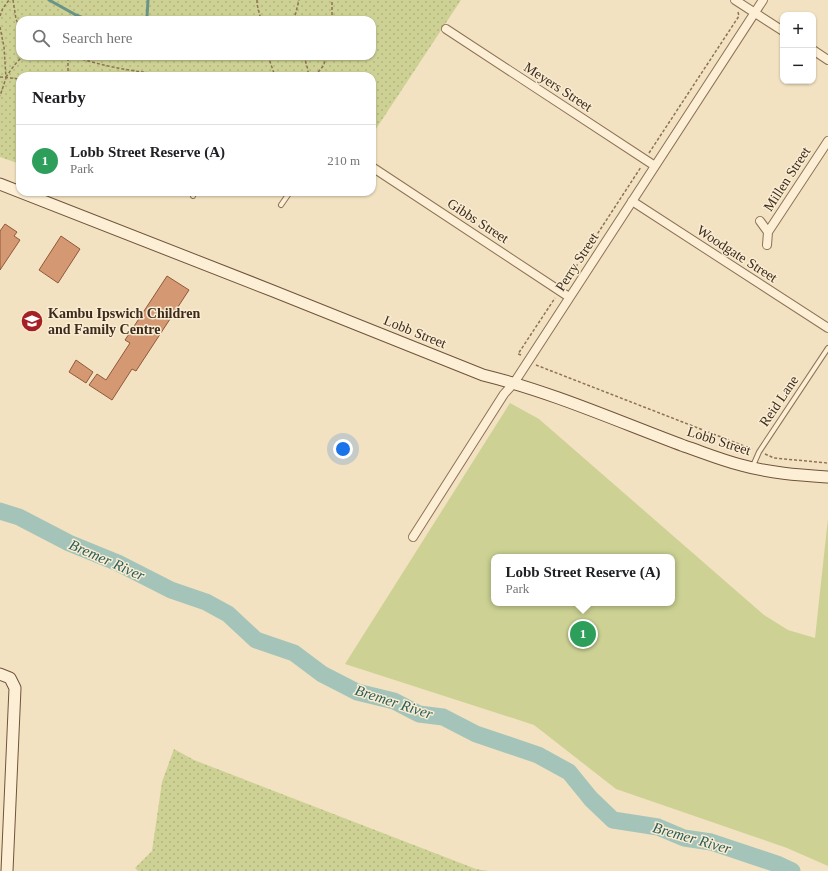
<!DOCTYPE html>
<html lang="en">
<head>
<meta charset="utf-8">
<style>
	:root { --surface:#fff; --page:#f6f6f6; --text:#202124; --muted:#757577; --line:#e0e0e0; --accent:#d93025 }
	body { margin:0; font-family:Georgia,serif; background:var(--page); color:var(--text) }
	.controls { position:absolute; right:12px; top:12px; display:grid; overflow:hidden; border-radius:8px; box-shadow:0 1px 3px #0004 }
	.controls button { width:36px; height:36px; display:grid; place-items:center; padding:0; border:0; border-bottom:1px solid var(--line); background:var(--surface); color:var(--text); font:20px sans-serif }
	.you { position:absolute; left:343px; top:449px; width:14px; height:14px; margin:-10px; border:3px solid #fff; border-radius:50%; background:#1a73e8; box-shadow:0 0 0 6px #1a73e833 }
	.badge { display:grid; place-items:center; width:26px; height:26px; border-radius:50%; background:var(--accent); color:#fff; font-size:13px; font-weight:700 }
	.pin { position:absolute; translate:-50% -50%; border:2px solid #fff; box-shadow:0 1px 4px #0006 }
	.popup { position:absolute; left:491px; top:554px; width:184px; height:52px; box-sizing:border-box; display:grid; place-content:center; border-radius:8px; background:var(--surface); filter:drop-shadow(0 1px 3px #0005); font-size:13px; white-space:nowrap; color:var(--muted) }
	.popup b { font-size:15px; color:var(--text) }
	.popup::after { content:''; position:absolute; left:50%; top:100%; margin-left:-8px; border:8px solid transparent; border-top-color:var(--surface) }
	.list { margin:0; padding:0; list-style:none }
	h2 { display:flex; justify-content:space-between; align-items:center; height:52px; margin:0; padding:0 16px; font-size:17px }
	h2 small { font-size:13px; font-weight:400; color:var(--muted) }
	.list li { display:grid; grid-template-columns:26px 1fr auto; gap:12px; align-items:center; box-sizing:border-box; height:72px; padding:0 16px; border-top:1px solid var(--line) }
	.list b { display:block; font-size:15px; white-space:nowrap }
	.list p { margin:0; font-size:13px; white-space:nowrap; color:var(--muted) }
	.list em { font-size:13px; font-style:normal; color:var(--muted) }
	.icon { flex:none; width:22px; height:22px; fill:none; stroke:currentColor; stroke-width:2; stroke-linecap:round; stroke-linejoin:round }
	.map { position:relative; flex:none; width:828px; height:871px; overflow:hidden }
	.search { position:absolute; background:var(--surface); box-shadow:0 1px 3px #0004; left:16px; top:16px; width:360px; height:44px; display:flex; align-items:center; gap:10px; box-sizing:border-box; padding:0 14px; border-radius:12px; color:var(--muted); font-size:15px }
	.panel { position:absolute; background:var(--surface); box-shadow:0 1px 3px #0004; left:16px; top:72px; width:360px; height:124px; border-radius:12px }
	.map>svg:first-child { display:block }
</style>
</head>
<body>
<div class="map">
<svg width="828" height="871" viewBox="0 0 828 871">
	<defs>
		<pattern id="grass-dots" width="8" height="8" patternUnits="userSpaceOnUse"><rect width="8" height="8" fill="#cdd294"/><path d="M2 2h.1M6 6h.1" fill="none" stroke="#b1b47f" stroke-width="1.8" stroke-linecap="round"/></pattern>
	</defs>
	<rect width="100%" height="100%" fill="#f2e2c1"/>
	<path fill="url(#grass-dots)" fill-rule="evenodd" d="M0,0H461L372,135V76H20V164L0,157ZM20,20H372V56H20Z
		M174,749L194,760L476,869L488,871H138L135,868L152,851L162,782Z"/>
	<path fill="#cdd294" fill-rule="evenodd" d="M510,403L539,419L764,615L788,630L815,638L828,518V866L787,848L616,789L534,725L345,664ZM494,557H672V603H494Z"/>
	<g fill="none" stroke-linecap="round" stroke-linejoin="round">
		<path stroke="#6a9488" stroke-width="3" d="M49,0L76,15L88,20
			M144,20L147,17L148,0"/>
		<path stroke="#a4c4ba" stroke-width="17" d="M0,511L19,517L69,543L118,563L171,590L206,602L228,614L256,640L294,653L322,674L357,692L394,701L419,714L443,717L476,734L538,755L569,772L591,799L613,820L658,827L684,838L711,842L777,864L792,871"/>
	</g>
	<path fill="#d49873" stroke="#90593a" d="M5,224L17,232L14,236L20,240L0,270V231Z
		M61,236L80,249L58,283L39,270Z
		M167,276L189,290L136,371L132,369L112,400L89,385L97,374L106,380L130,343L125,340Z
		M76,360L93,372L86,383L69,372Z"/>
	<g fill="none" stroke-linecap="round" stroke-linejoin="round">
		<g stroke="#8e7256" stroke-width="6">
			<path id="lane" d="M193,196L194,192
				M281,205L290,192
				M752,468L759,452L828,348"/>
		</g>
		<g stroke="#8e7256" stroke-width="10">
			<path id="street" d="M735,0L783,31
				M446,29L655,166
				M813,50L828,60
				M372,167L569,297
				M632,201L828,328
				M760,221L768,232L767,245
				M768,232L828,141
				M413,537L504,394L514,383L763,0"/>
		</g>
		<g stroke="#70533a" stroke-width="13">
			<path id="secondary" d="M0,184L273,291L483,375C552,392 617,421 684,446C702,452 721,460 741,465C769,473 799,475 828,477
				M0,674L10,678L15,688L7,871"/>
		</g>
		<path stroke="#8e7256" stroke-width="1.5" stroke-dasharray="3 2" stroke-linecap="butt" d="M13,0L16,19L20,28
			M257,0V4L261,20
			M0,16L3,8L9,0
			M294,20L299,0
			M332,20V0
			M0,27L4,47L6,78L0,96
			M73,56C106,68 140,72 174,76
			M268,56L275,76
			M304,56L308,70V76
			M68,76V56
			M315,76L324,65L325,56
			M0,77L20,79
			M6,77C11,70 17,60 24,56
			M649,153L739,16L738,12
			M564,282H566L641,167
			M521,355L518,354L555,298
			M536,365L752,449
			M765,454L774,458L828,463"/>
		<use href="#lane" stroke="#fcefd5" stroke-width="4"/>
		<use href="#street" stroke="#fcefd5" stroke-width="8"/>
		<use href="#secondary" stroke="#fcefd5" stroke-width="11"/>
	</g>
	<defs>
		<g id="school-disc" transform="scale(1.15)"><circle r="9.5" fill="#a42025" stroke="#f9ecd2"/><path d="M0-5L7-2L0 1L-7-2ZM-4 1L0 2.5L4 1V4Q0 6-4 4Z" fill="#fff"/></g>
	</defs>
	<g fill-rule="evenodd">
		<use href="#school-disc" x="32" y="321"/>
	</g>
	<g text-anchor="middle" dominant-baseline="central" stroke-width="3" stroke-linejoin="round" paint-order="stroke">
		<g font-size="14" fill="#3c2b1c" stroke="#f9ecd2">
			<text transform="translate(558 87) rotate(33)">Meyers Street</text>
			<text transform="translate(787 179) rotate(-57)">Millen Street</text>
			<text transform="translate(478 221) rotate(33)">Gibbs Street</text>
			<text transform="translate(737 254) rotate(33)">Woodgate Street</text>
			<text transform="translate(577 262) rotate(-57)">Perry Street</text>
			<text transform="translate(415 332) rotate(22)">Lobb Street</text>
			<text transform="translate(779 401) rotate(-56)">Reid Lane</text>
			<text transform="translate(719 441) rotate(18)">Lobb Street</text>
		</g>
		<g font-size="14" font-weight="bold" fill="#3c2b1c" stroke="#f9ecd2" text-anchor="start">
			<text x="48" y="313">Kambu Ipswich Children<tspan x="48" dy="16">and Family Centre</tspan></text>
		</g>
		<g font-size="15" font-style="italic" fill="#2a5e59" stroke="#f9ecd2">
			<text transform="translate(107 560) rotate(24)">Bremer River</text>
			<text transform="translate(394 702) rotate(18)">Bremer River</text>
			<text transform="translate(692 838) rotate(16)">Bremer River</text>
		</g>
	</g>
</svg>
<div class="controls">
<button>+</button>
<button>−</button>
</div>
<div class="you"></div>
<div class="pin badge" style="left:583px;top:634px;background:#2e9e5b">1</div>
<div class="popup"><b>Lobb Street Reserve (A)</b>Park</div>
<div class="search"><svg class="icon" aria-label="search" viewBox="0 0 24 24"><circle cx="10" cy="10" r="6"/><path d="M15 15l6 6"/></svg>Search here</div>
<section class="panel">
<h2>Nearby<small></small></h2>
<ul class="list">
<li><span class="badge" style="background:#2e9e5b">1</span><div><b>Lobb Street Reserve (A)</b><p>Park</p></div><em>210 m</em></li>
</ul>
</section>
</div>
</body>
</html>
